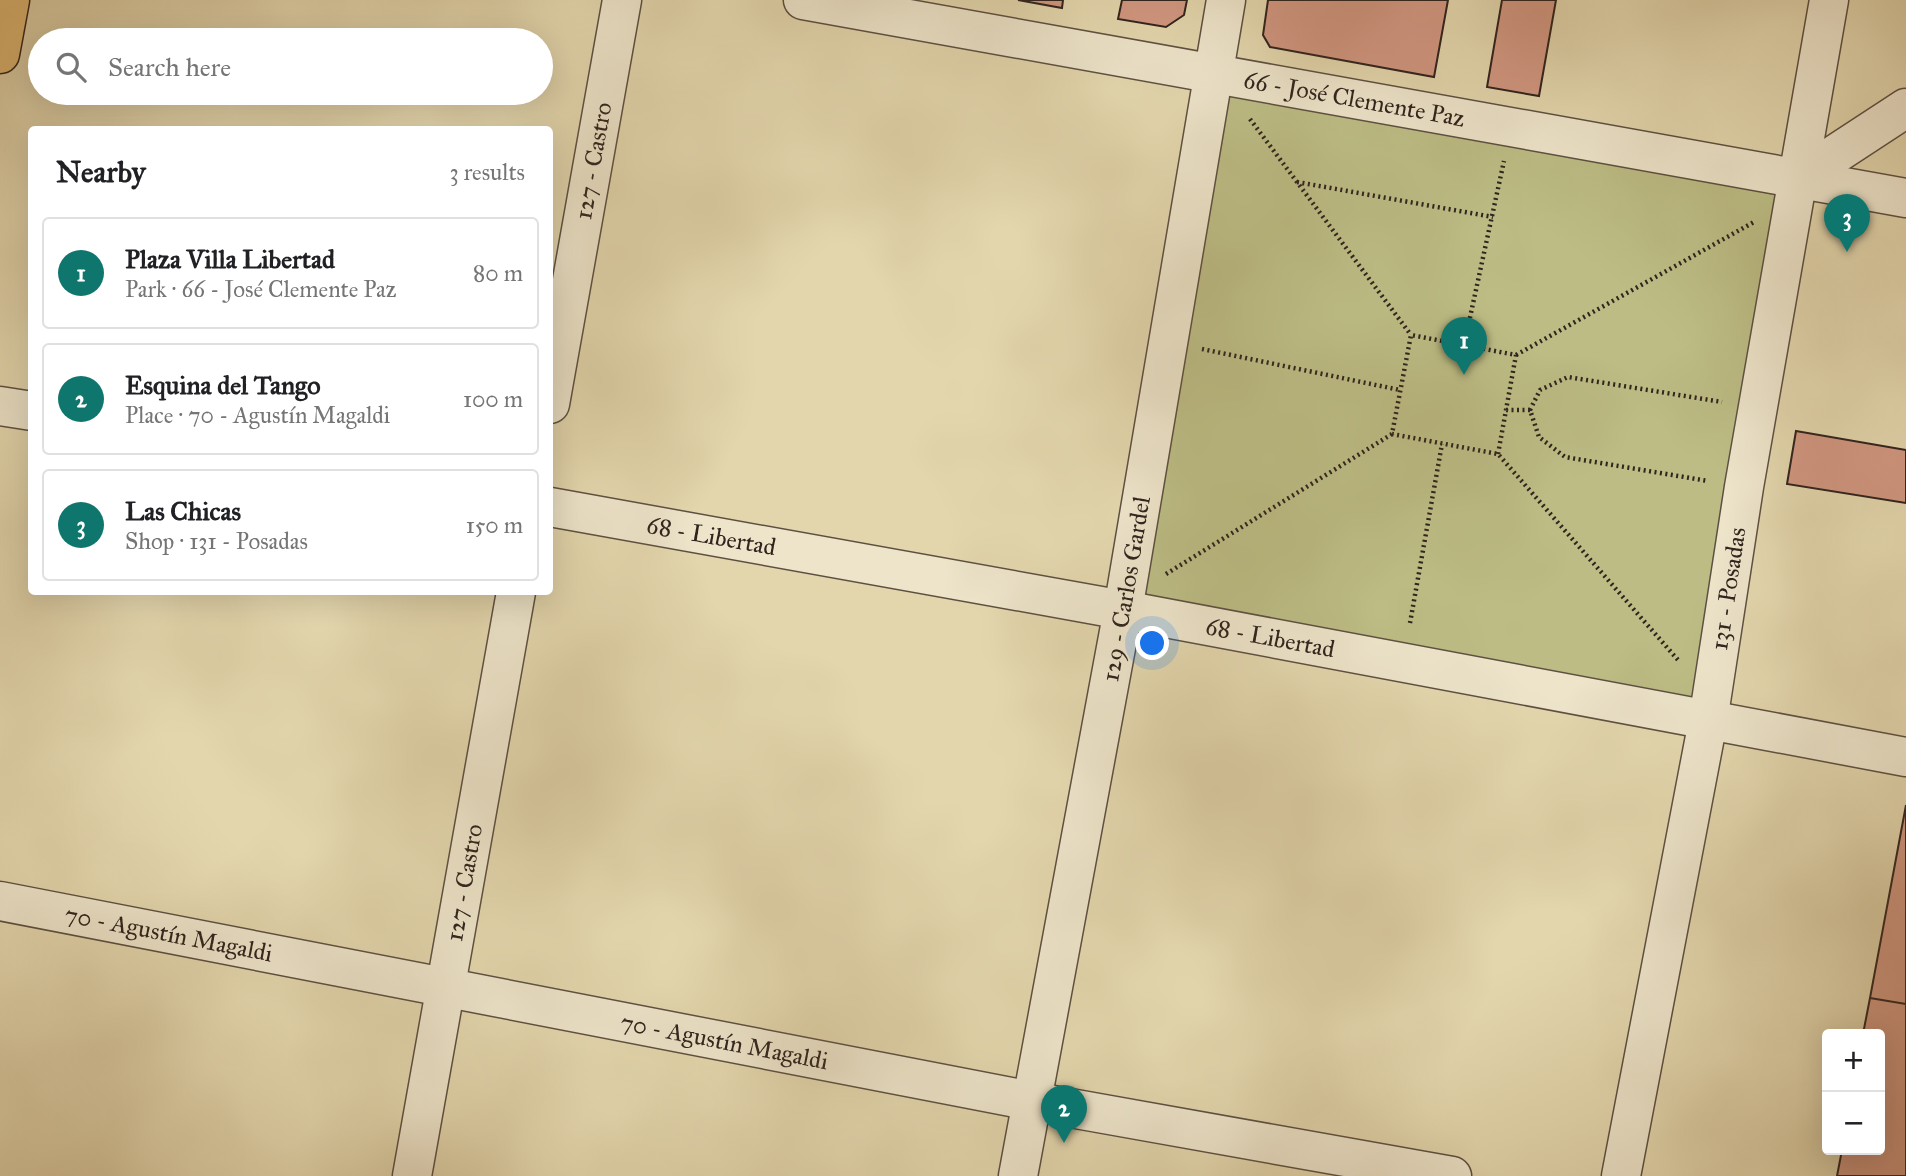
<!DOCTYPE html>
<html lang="en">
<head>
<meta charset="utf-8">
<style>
	:root { --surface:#fff; --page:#f2f2f2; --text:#202124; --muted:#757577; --line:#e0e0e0; --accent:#0f766e }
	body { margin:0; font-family:"IM FELL Great Primer",serif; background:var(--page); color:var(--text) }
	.controls { position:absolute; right:21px; bottom:21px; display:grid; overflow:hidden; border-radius:7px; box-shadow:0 7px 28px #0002 }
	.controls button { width:63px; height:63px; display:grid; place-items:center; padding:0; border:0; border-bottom:2px solid var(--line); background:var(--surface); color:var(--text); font:35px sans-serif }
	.you { position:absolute; left:1153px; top:644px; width:24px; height:24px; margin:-18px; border:5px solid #fff; border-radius:50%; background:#1a73e8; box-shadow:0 0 0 10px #1a73e833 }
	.badge { display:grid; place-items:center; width:46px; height:46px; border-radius:50%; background:var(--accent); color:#fff; font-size:23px; font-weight:700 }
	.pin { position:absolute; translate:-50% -58px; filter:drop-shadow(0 2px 4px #0008) }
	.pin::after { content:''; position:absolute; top:37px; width:24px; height:21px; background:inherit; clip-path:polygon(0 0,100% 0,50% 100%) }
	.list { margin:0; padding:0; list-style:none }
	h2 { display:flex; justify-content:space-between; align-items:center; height:91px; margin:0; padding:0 28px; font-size:30px }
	h2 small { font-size:23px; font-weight:400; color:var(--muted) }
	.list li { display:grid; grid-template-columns:46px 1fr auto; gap:21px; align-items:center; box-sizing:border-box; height:112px; margin:0 14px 14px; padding:0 14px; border:2px solid var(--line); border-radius:7px }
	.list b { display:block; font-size:26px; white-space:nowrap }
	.list p { margin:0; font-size:23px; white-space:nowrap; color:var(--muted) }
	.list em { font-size:23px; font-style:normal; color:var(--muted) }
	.icon { flex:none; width:38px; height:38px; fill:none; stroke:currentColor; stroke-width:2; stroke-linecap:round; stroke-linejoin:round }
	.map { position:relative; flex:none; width:1906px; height:1176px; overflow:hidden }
	.search { position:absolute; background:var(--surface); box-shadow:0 7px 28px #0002; left:28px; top:28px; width:525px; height:77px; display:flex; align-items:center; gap:18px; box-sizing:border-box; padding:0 24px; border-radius:38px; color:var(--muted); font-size:26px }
	.panel { position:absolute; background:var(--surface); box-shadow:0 7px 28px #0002; left:28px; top:126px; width:525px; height:469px; border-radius:7px }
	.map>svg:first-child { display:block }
</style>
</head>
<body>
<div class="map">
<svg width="1906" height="1176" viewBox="0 0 1906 1176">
	<rect width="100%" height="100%" fill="#e3d6ad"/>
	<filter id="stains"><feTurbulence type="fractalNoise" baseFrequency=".00286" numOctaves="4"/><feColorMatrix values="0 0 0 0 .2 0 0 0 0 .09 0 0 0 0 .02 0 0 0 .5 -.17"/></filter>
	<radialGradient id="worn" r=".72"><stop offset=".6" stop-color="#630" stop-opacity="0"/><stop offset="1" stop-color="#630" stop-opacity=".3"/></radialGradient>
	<path fill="#bcbc84" stroke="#767051" stroke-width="2" d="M1214,74L1799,178L1708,721L1123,610Z"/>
	<path fill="#d19781" stroke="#30241e" stroke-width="2" d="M1018,0H1063L1062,8Z
		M1122,0H1187L1184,15L1166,27L1118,19Z
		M1268,0H1448L1434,77L1270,47L1263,35Z
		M1502,0H1556L1539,96L1487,87Z
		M1796,431L1906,450V503L1787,484Z
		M1906,805V1004L1870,998Z
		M1870,998L1906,1004V1176H1837L1842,1150H1880V1034H1863Z"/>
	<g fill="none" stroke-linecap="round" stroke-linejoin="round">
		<g stroke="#5d5042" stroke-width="41">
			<g id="minor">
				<path id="s1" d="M803,0L1906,198"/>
				<path d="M1799,178L1906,108"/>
				<path id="s2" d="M550,404L622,0"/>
				<path d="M0,406L32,411"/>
				<path id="s3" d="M550,507L1123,610L1906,757"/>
				<path id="s4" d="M0,901L1031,1101L1452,1176"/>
				<path id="s5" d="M412,1176L516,592"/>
				<path id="s6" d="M1018,1176L1123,610L1226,0"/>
				<path id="s7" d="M1621,1176L1708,721L1744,487L1829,0"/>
			</g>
		</g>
		<g stroke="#30241e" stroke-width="41">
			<path id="major" d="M0,54L10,0"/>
		</g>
		<path stroke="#30241e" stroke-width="4.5" stroke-dasharray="2 3.5" stroke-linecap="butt" d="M1250,119L1411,335
			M1297,182L1493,217
			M1464,345L1504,161
			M1202,349L1400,390
			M1516,355L1754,222
			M1506,410H1530L1539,437L1565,457L1708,481
			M1530,410L1540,390L1568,377L1722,402
			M1498,454L1516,355L1411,335L1392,434L1498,454L1678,660
			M1166,574L1392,434
			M1410,623L1442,444"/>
		<use href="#minor" stroke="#ede4ca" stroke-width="38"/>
		<use href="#major" stroke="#e2bb76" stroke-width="38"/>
	</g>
	<g text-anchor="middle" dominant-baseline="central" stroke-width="7" stroke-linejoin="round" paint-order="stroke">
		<g font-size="24" fill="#30241e" stroke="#ede4ca">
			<text stroke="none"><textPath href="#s1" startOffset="560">66 - José Clemente Paz</textPath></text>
			<text stroke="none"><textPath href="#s2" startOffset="247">127 - Castro</textPath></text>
			<text stroke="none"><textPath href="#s3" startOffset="164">68 - Libertad</textPath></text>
			<text stroke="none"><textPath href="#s6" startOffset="597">129 - Carlos Gardel</textPath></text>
			<text stroke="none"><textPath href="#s7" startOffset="597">131 - Posadas</textPath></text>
			<text stroke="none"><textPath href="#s3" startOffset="732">68 - Libertad</textPath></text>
			<text stroke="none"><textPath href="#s5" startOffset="298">127 - Castro</textPath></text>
			<text stroke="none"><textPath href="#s4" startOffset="172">70 - Agustín Magaldi</textPath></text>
			<text stroke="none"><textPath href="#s4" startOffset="738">70 - Agustín Magaldi</textPath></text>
		</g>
	</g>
	<rect width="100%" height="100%" filter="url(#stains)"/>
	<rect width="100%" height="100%" fill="url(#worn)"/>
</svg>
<div class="controls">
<button>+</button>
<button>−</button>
</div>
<div class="you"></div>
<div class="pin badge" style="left:1464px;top:375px">1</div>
<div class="pin badge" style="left:1064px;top:1143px">2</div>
<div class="pin badge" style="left:1847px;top:252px">3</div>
<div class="search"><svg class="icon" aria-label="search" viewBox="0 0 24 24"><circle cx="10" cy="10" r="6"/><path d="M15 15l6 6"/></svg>Search here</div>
<section class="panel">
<h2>Nearby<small>3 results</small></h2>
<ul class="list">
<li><span class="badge">1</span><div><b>Plaza Villa Libertad</b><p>Park · 66 - José Clemente Paz</p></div><em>80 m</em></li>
<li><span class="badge">2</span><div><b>Esquina del Tango</b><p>Place · 70 - Agustín Magaldi</p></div><em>100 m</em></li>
<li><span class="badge">3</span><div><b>Las Chicas</b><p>Shop · 131 - Posadas</p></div><em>150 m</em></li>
</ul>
</section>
</div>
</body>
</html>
